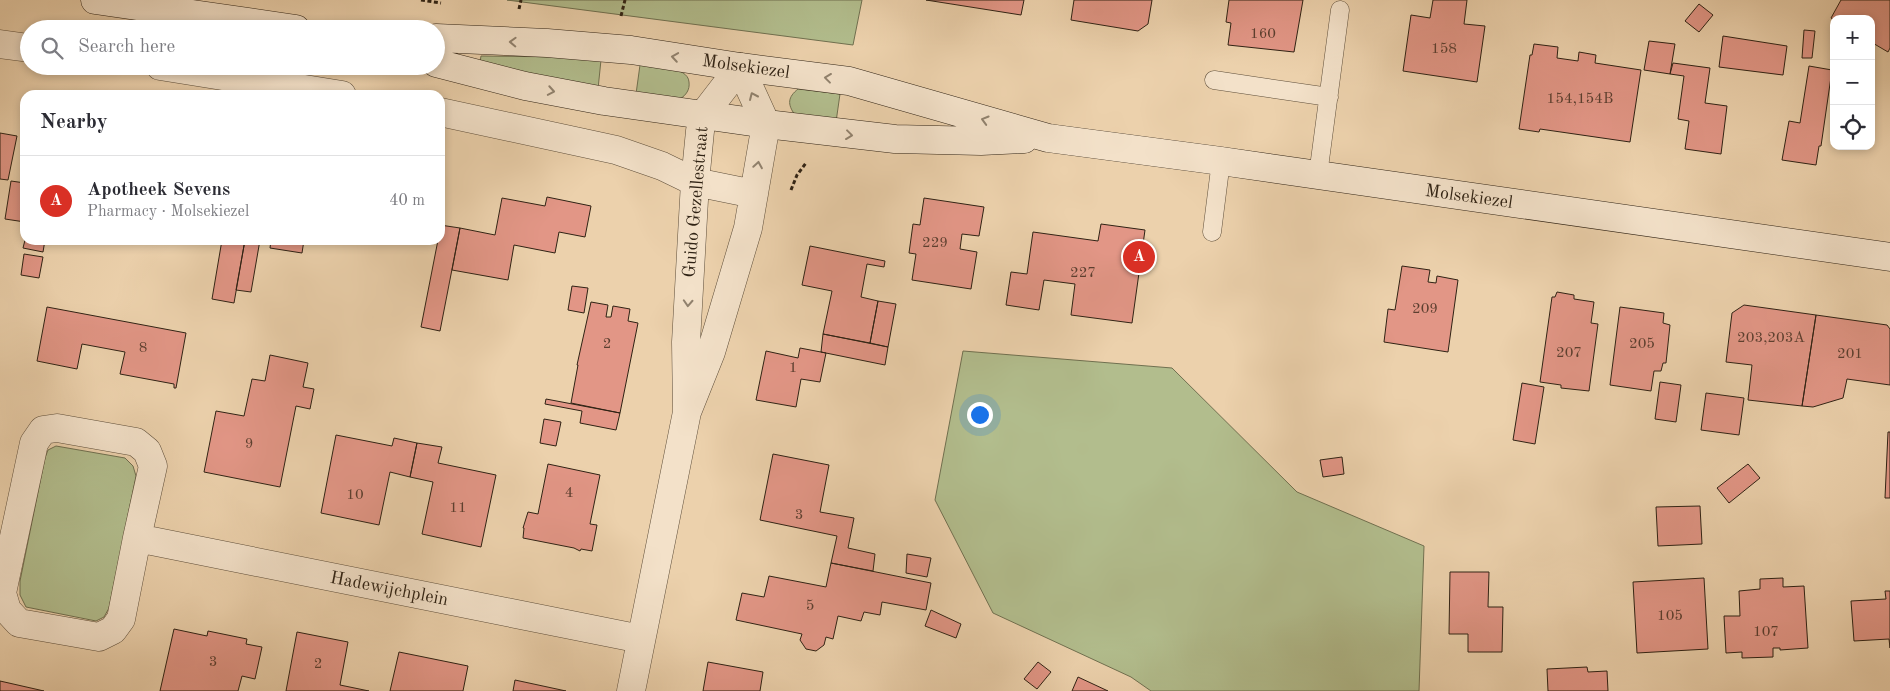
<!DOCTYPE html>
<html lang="en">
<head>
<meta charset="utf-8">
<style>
	:root { --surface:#fff; --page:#f2f2f3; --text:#2b2b33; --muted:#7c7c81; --line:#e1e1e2; --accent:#d93025 }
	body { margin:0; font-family:"Old Standard TT",serif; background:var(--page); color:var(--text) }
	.controls { position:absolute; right:15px; top:15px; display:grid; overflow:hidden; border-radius:10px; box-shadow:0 2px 8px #0003 }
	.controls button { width:45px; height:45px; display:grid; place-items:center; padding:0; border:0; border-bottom:1px solid var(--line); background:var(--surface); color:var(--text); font:25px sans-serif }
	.you { position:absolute; left:979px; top:414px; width:18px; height:18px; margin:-12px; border:4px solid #fff; border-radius:50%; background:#1a73e8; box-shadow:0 0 0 8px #1a73e833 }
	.badge { display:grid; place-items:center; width:32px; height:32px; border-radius:50%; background:var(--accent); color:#fff; font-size:16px; font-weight:700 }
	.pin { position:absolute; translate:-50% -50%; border:2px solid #fff; box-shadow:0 1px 5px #0006 }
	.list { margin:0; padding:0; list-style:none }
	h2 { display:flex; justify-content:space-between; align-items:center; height:65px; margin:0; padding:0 20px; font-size:21px }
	h2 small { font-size:16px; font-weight:400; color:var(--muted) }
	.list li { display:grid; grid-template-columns:32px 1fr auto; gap:15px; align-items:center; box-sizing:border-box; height:90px; padding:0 20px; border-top:1px solid var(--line) }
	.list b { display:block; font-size:19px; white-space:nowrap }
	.list p { margin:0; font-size:16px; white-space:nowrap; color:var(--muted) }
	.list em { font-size:16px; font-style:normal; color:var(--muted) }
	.icon { flex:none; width:28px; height:28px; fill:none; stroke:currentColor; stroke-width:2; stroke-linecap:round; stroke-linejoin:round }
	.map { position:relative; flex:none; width:1890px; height:691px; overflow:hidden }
	.search { position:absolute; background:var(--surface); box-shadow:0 2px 8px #0003; left:20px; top:20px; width:425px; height:55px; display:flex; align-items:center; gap:12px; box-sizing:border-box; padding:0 18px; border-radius:28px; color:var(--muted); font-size:19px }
	.panel { position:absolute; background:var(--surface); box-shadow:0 2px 8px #0003; left:20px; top:90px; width:425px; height:155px; border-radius:15px }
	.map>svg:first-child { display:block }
</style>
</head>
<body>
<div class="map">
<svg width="1890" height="691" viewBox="0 0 1890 691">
	<rect width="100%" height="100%" fill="#ecd1ac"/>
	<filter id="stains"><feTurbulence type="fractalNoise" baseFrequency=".004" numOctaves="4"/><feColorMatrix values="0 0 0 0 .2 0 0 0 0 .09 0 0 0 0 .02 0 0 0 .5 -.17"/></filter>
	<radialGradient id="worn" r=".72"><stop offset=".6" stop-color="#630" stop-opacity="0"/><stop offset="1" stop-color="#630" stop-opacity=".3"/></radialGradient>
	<path fill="#b2bd8d" stroke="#707050" d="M507,0H862L853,45Z
		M481,56L565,57L601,60L598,89L480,62Z
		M640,65C653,66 688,66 689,82C690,90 686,95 680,99L636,94Z
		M798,89L840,94L836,122L795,115C787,104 788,97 798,89Z
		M963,351L1172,368L1297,492L1424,546L1419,691H1151L1131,677L993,613L935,500Z
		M56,446L125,458L133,466L136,476L109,608L104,617L96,621L26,607L20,595V581L45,458L48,450Z"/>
	<path fill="#e29686" stroke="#2f2214" d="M926,0H1024L1021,15Z
		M1074,0H1152L1148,24L1138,31L1071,20Z
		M1229,0H1303L1294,52L1228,45L1231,23L1226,22Z
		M1433,0H1467L1464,24L1485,26L1477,82L1403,71L1411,15L1430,18Z
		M1841,0H1890V48L1888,52L1871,42V19L1834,20L1831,18Z
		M1699,4L1713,15L1699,32L1685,21Z
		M1804,30L1815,31L1812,58H1802Z
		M1723,36L1787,46L1783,75L1719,67Z
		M1649,41L1675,44L1670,74L1644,70Z
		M1534,44L1558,47L1557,58L1578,61L1579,52L1596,55L1595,63L1641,70L1630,142L1540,129L1539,132L1519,129L1530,55H1532Z
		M1673,63L1710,68L1705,103L1727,106L1721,154L1685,149L1689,121L1678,119L1684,76L1670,74Z
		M1809,66L1832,70L1821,146H1819L1816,165L1782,160L1789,121L1800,123Z
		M0,133L17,136L8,180L0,179Z
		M11,181L25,183V222L5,219Z
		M547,197L591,206L585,237L559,232L555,253L514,245L508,280L452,270L460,228L495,235L502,198L545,206Z
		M924,198L984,207L979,236L962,234L960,249L977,252L971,289L912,280L916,254L909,253L913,224L920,225Z
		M1101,224L1145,230L1132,323L1071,315L1075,284L1044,280L1039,310L1006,305L1011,272L1027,274L1033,232L1098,241Z
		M440,225L460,228L440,331L421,327L438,240H440Z
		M25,240H45L43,252L23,248Z
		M222,240H245L234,303L212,299Z
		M245,240H260L251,292L236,290Z
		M271,240H304L302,253L270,248Z
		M810,246L885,261L884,267L867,264L861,297L878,301L870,343L823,334L832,291L802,285Z
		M24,254L43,257L39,278L21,275Z
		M1402,266L1430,270L1428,282L1436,283L1437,276L1458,280L1448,352L1384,342L1388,309L1395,310Z
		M572,286L588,288L584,313L568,310Z
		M1557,292L1574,295V299L1594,302L1591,323L1598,324L1589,391L1561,388V385L1540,382L1552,297H1555Z
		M878,301L896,304L888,347L870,343Z
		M591,302L608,305L606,317H611L613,306L630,309L628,321L638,323L620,413L571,403L578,365H577Z
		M1744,305L1816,315L1802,406L1748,400L1752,365L1726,362L1732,313Z
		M47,307L186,333L176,388H174V384L120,374L125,352L82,344L77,369L37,361Z
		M1620,307L1664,313L1663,323L1670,325L1666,363H1663L1661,371H1654L1651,391L1610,385Z
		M1816,315L1887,325L1890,329V385L1847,379L1843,398L1813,407L1802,406Z
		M823,334L888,347L885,365L821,352Z
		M800,348L826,353L820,382L801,379L796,407L756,400L766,351L798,358Z
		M270,355L308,363L303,387L314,389L310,409L296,406L280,487L204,472L216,411L244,416L252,379L265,381Z
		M1660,382L1681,385L1676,422L1655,419Z
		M1522,383L1544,387L1535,444L1513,440Z
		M1706,393L1744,398L1739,435L1701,430Z
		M546,399L620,413L616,430L580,423L582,411L545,404Z
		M544,419L561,422L556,446L540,443Z
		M1888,432H1890V498H1885Z
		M336,435L392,446L394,438L417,443L410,477L390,472L379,525L321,513Z
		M417,443L442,447L438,463L496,475L481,547L422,534L433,482L410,477Z
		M773,454L829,465L820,512L854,518L848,548L875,554L873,571L831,563L837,536L760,520Z
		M1342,457L1344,474L1323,477L1320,460Z
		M548,464L600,475L590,524L597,525L592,551L581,549L580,551L574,548L523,538L524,528H523L528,512L538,514Z
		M1748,464L1760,478L1729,503L1717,488Z
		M1700,506L1702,544L1658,546L1656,507Z
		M907,554L931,558L927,577L906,573Z
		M831,563L931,583L926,610L882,602L880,615L864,612L861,621L838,616L833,639L826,637L824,645L816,651L806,649L800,640L802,634L736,620L742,593L764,597L769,576L826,587Z
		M1450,572H1489L1488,607H1503L1502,652H1468V634H1449Z
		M1704,578L1708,649L1637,653L1633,582Z
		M1783,578V587L1804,586L1808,648L1780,650V648H1773V657L1742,658V652L1726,653L1724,616H1740L1739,591L1760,589V579Z
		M1885,591H1890V648L1889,639L1854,641L1851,601L1886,599Z
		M931,610L961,624L956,638L925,626Z
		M174,629L207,636L208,631L247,639L246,644L262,647L255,679L242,676L238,691H160Z
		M297,632L348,642L340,685L369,691H286Z
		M399,652L468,666L463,691H390Z
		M708,662L763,672L760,691H703Z
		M1038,662L1051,672L1037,689L1024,679Z
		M1587,667L1588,672L1607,671L1608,691H1548L1547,669Z
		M1078,677L1108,691H1072Z
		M515,680L566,691H513Z
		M0,681L44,691H0Z"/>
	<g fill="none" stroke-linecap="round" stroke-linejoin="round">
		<g stroke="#5e4e3a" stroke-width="19">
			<path id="service" d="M1214,80L1329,97
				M1318,175L1340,10
				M1212,232L1221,161"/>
		</g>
		<g stroke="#5e4e3a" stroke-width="29">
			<path id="minor" d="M0,44L29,48
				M160,66L342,95
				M440,112L616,150L662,166L695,182L754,194
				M137,538L121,619L113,630L99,637L19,623L7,610L2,593L34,443L43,430L57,428L136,442L147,451L153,466L137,538L641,639
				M631,691L687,412L711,352L748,228L766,124L740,67L703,115L700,131L695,182L686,342L687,412"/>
		</g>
		<g stroke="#2f2214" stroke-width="29">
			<path id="secondary" d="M95,0L296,29
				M436,38L547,43L631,50L740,67L849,81L1048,138L1221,161L1890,257
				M436,63L525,86L604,101L766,124L895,139L981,141L1024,139"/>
		</g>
		<path stroke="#2f2214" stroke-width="3" stroke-dasharray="4 2.5" stroke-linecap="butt" d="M421,0L441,3
			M519,9L521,0
			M621,16L625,0
			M791,190L797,175L806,163"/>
		<use href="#service" stroke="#f3e1c9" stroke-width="18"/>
		<use href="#minor" stroke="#f3e1c9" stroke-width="28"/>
		<use href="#secondary" stroke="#f3e1c9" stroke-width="28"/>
	</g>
	<defs><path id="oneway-chevron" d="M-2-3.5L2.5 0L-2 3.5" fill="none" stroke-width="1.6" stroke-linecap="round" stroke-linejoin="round" transform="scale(1.25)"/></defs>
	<g stroke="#91826e">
		<use href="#oneway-chevron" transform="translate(513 42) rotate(-178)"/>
		<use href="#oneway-chevron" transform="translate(675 57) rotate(-171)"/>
		<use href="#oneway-chevron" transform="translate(828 78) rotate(-173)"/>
		<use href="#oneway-chevron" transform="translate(551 91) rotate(10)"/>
		<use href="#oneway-chevron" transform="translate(753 96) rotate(-114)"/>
		<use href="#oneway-chevron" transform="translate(985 120) rotate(-164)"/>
		<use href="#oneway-chevron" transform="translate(849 135) rotate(7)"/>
		<use href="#oneway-chevron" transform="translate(758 165) rotate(-81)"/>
		<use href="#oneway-chevron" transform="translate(688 303) rotate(93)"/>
	</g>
	<g text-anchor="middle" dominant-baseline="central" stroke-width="4" stroke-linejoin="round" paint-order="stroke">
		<g font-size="15" fill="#5c3f30">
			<text x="1263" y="34">160</text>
			<text x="1444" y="49">158</text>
			<text x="1580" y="99">154,154B</text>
			<text x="935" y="243">229</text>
			<text x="1083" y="273">227</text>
			<text x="1425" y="309">209</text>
			<text x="1771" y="338">203,203A</text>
			<text x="607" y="344">2</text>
			<text x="1642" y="344">205</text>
			<text x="143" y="348">8</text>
			<text x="1569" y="353">207</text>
			<text x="1850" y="354">201</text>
			<text x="793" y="368">1</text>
			<text x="249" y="444">9</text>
			<text x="569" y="493">4</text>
			<text x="355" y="495">10</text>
			<text x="458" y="508">11</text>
			<text x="799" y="515">3</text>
			<text x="810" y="606">5</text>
			<text x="1670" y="616">105</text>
			<text x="1766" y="632">107</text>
			<text x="213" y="662">3</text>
			<text x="318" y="664">2</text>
		</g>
		<g font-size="18" fill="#2f2214" stroke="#f3e1c9">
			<text transform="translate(746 67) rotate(8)">Molsekiezel</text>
			<text transform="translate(1469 197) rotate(8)">Molsekiezel</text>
			<text transform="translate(696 202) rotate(-85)">Guido Gezellestraat</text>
			<text transform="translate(389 589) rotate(11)">Hadewijchplein</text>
		</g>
	</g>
	<rect width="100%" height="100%" filter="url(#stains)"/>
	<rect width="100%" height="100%" fill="url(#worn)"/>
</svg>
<div class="controls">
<button>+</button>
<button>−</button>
<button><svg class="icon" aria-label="locate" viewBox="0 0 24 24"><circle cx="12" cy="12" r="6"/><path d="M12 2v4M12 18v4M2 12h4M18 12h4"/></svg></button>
</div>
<div class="you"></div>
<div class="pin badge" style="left:1139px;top:257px">A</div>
<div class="search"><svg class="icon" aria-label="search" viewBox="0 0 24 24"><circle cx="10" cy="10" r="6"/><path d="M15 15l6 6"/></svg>Search here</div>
<section class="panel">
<h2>Nearby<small></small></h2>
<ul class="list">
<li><span class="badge">A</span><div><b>Apotheek Sevens</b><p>Pharmacy · Molsekiezel</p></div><em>40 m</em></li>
</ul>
</section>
</div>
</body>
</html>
